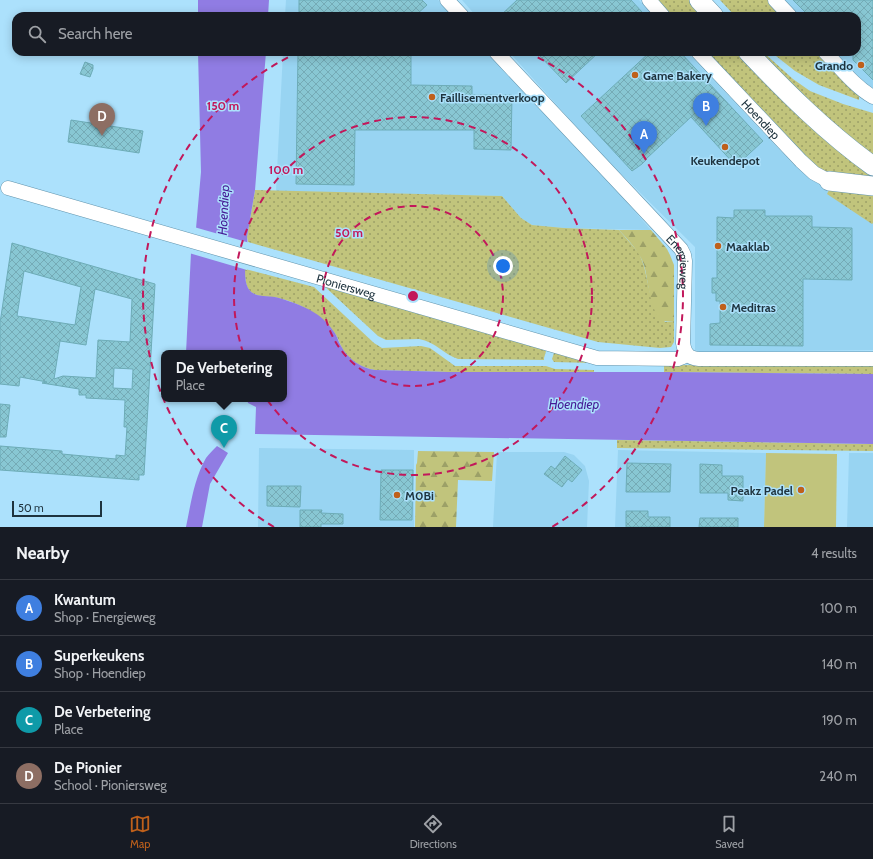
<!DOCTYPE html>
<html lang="en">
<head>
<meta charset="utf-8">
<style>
	:root { --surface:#171b24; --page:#242831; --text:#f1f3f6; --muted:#9ea1a6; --line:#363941; --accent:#bf601b }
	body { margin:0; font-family:Cabin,sans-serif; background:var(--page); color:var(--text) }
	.scale { position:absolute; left:12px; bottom:10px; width:90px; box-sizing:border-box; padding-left:4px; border:2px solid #1e333e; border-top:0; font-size:11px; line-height:14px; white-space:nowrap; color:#1e333e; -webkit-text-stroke:3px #ace1fc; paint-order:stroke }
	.you { position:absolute; left:503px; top:266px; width:14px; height:14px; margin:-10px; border:3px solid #fff; border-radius:50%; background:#1a73e8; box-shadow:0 0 0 6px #1a73e833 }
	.badge { display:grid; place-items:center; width:26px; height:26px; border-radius:50%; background:var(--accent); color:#fff; font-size:13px; font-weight:700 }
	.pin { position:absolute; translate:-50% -33px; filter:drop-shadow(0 1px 2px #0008) }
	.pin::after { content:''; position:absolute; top:21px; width:14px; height:12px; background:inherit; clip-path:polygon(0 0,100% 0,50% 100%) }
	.popup { position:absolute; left:161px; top:350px; width:126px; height:52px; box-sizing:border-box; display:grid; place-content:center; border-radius:8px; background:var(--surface); filter:drop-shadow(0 1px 3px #0005); font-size:13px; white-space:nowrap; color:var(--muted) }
	.popup b { font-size:15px; color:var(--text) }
	.popup::after { content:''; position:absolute; left:50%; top:100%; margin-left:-8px; border:8px solid transparent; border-top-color:var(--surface) }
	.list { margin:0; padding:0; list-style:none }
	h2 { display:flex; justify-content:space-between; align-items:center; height:52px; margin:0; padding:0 16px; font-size:17px }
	h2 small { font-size:13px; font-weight:400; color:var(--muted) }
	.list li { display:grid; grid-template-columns:26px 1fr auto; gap:12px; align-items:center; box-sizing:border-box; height:56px; padding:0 16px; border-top:1px solid var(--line) }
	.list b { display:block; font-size:15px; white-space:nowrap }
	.list p { margin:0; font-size:13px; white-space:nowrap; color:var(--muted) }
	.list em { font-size:13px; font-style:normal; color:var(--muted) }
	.icon { flex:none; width:22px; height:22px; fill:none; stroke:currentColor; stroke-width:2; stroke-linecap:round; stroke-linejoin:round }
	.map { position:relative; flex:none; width:873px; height:527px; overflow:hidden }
	.search { position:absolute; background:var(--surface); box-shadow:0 2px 10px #0003; left:12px; right:12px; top:12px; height:44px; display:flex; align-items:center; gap:10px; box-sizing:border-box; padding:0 14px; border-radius:12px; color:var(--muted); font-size:15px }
	.sheet { height:276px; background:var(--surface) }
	nav { display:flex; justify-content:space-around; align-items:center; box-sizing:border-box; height:56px; border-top:1px solid var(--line); background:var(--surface); font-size:11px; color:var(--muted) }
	nav a { display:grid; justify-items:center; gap:2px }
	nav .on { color:var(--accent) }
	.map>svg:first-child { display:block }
</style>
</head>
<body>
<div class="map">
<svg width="873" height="527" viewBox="0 0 873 527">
	<defs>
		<pattern id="grass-dots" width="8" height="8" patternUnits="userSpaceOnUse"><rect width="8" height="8" fill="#c1c47c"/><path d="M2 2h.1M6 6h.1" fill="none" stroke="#9ca067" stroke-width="1.8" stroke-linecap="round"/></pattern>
		<pattern id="forest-firs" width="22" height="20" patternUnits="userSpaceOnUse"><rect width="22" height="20" fill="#c1c47c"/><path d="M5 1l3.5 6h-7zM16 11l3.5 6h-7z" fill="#9ca067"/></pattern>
		<pattern id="building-cross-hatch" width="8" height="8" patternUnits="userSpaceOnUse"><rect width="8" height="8" fill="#88c7d3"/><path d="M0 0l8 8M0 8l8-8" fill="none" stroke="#75abb6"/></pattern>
	</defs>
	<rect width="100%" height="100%" fill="#ace1fc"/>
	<path fill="#98d4f2" d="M286,0H438L453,16H285Z
		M462,0H639L653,16H476Z
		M775,0H873V99L824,52H857V16H790Z
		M283,52H487L604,176L651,230L564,228L532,225L521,218L502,196L276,191Z
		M509,52H687L793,164L873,207V350L695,352V247L602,155Z
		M259,448L414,450V527H258Z
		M618,450L766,453L764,527H615Z
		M497,452H564L574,455L585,466L589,481L587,527H493Z
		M849,453H873V527H847Z"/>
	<path fill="url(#grass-dots)" d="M654,0H690L705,16H669Z
		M720,0H770L786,16H735Z
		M703,52H739L873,175V183L825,175Z
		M758,52H763L793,79L810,91L843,104L873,113V157L837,129Z
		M771,52H820L859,94V100L819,85L795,71Z
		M831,186L873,190V223L872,224L827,194Z
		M255,190L502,196L521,218L532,225L564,228L619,230L639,253L644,266L650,293L665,322L674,321V342L671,347L660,348L598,342L248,242L247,237Z
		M245,269L314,287L374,343L382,348L421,346L430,348L455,366H546L555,369L594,370V372H448L375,370C361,368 347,359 341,346C339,342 338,338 336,335C329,324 320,317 309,310C300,305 288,300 278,298C269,296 259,298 251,292C245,287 245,276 245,269Z
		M322,284L547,348L544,358V360L458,359C443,354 436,342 419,339L386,340L378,336Z
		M555,350L593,363L554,362L552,359Z
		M664,365L873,366V374L664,372Z
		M617,440L873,444V451L617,448Z"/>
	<path fill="url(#forest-firs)" d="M619,230H651L667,249L670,255L674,265V321C670,321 665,322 662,320C650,313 648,278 644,265C639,251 629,241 619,230Z
		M418,451L494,452L492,481L458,480L456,527H415L416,465L417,463Z"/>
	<path fill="#c1c47c" d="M766,453L837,454L836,527H764Z"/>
	<path fill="#907ce3" d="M198,0H269L268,16H198Z
		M198,52H266L255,190L247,237C249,252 241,274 248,288C254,299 269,295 279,298C292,302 307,307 318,315C325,320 332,328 336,335C338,339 339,343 341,346C348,359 361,368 375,370L448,372H672L873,374V444L255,434L256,407L248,403L247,399H284V353H186L191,253L194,251L201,172Z
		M217,446L228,453L210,484L202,527H186C191,503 194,479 206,458C209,454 213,450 217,446Z"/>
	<path fill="#ace1fc" d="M194,227L250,243L247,270L189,253V251L192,250Z"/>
	<path fill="url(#building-cross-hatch)" stroke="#6dacb7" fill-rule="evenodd" d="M299,0H422L427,5L416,15L409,16H299Z
		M517,0H631L642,12L638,16H500Z
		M793,0H873V80L853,60V52H857V16H815V15H808Z
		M298,52H411V85L472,86V95H512L511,150L474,149V130H355L354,185L296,184Z
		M536,52H599L566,83Z
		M650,52H680L763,141L736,166L691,117L646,159H647L642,164L632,171L581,116Z
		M85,62L93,65V69L90,77L80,74Z
		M71,120L143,131L139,153L68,142Z
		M734,210H765V216H812V227L852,228V280L803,279V346L710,345V324L720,323V301H716V293H712V278H717V217L734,218Z
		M12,243L155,284L144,475H139V480L0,470V446L62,451V454L116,459V455L125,456L127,427H124L125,400L86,398V395H79V389L42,383L47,382L20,377L19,386L0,384V323ZM24,271L81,287L75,325L17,316ZM95,289L132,299L130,342L98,340L96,378L63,376L54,379L60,341L86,345ZM114,368L133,369L132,389L113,388Z
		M0,404L10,405L6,437H0Z
		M565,456L582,470L572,482L568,479L562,487L544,474L551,466L555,469Z
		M627,463L671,464L670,492H626Z
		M700,464L722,465V476H743V501L728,500V493H700Z
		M381,470H413L412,520H380Z
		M267,486H301L300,507L267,506Z
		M300,510H322L321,513L343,514V524H321V527H300Z
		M626,511H648V517H670V527H626Z
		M700,518H738V527H699Z"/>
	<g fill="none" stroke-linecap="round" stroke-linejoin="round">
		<g stroke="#6194ad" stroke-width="15">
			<g id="minor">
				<path d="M447,0L462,16"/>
				<path d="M649,0L663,16"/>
				<path d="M775,0L790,16"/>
				<path id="s1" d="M496,52L681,249L684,255L685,261L683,343C685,354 688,358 699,359H873"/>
				<path id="s2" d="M698,52L801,161L814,173L829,181"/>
				<path d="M825,52C840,67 854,86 873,97"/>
				<path id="s3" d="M8,188L597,358L678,359L683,357L687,354"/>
			</g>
		</g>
		<g stroke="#6194ad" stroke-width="20">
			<path id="secondary" d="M699,0L714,16
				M748,52C787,93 827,133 873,166
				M829,181L873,186"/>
		</g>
		<use href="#minor" stroke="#fff" stroke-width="14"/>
		<use href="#secondary" stroke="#fff" stroke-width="19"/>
	</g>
	<g fill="none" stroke="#c2185b" stroke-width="2" stroke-dasharray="7 5">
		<circle cx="413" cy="296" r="90"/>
		<circle cx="413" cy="296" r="179"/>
		<path d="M274 527A269 269 0 0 1 299 52M527 52A269 269 0 0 1 552 527"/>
	</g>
	<g fill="#bf601b" stroke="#ace1fc" stroke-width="1.5">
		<circle cx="861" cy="65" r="4"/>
		<circle cx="635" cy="75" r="4"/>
		<circle cx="432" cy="97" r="4"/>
		<circle cx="725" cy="147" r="4"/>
		<circle cx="718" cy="246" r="4"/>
		<circle cx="723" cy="307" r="4"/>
		<circle cx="801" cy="490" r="4"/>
		<circle cx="397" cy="495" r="4"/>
	</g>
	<g text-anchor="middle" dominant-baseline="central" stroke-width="3" stroke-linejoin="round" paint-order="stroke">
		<g font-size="12" font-weight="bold" fill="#1e333e" stroke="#ace1fc" text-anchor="start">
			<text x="853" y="65" text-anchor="end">Grando</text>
			<text x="643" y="75">Game Bakery</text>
			<text x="440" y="97">Faillisementverkoop</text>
			<text x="725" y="160" text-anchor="middle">Keukendepot</text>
			<text x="726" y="246">Maaklab</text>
			<text x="731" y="307">Meditras</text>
			<text x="793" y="490" text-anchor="end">Peakz Padel</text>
			<text x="405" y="495">M0Bi</text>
		</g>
		<g font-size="12" fill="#1e333e" stroke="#ace1fc">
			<text stroke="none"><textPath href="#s2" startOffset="92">Hoendiep</textPath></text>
			<text stroke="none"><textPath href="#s1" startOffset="282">Energieweg</textPath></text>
			<text stroke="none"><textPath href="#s3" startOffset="352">Pioniersweg</textPath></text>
		</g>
		<g font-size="13" font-style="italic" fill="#451a95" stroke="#ace1fc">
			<text transform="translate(223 210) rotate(-87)">Hoendiep</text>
			<text x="574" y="404">Hoendiep</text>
		</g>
	</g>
	<circle cx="413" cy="296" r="6" fill="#c2185b" stroke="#ace1fc" stroke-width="2"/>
	<g font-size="12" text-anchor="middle" font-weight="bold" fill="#c2185b" stroke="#ace1fc" stroke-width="3" stroke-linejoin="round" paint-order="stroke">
		<text x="223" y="110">150 m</text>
		<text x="286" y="174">100 m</text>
		<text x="349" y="237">50 m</text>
	</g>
</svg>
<div class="scale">50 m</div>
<div class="you"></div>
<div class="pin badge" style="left:644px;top:154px;background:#3f7fe0">A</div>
<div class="pin badge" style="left:706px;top:126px;background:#3f7fe0">B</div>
<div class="pin badge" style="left:224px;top:448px;background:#0f9aa8">C</div>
<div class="popup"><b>De Verbetering</b>Place</div>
<div class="pin badge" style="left:102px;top:136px;background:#8d6e63">D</div>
<div class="search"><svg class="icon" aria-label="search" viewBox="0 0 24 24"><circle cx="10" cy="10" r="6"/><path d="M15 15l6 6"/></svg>Search here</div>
</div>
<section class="sheet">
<h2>Nearby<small>4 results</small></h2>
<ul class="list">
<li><span class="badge" style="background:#3f7fe0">A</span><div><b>Kwantum</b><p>Shop · Energieweg</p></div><em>100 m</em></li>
<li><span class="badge" style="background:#3f7fe0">B</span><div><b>Superkeukens</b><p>Shop · Hoendiep</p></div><em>140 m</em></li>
<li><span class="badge" style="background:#0f9aa8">C</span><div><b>De Verbetering</b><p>Place</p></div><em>190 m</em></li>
<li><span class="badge" style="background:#8d6e63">D</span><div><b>De Pionier</b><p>School · Pioniersweg</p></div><em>240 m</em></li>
</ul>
</section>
<nav>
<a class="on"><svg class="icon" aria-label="map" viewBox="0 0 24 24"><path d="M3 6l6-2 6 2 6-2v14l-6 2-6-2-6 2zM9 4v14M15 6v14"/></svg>Map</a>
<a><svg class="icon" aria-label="directions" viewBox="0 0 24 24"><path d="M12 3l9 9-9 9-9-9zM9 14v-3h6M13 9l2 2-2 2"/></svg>Directions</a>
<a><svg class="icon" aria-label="saved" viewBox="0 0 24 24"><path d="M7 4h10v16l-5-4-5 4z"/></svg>Saved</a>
</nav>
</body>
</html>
